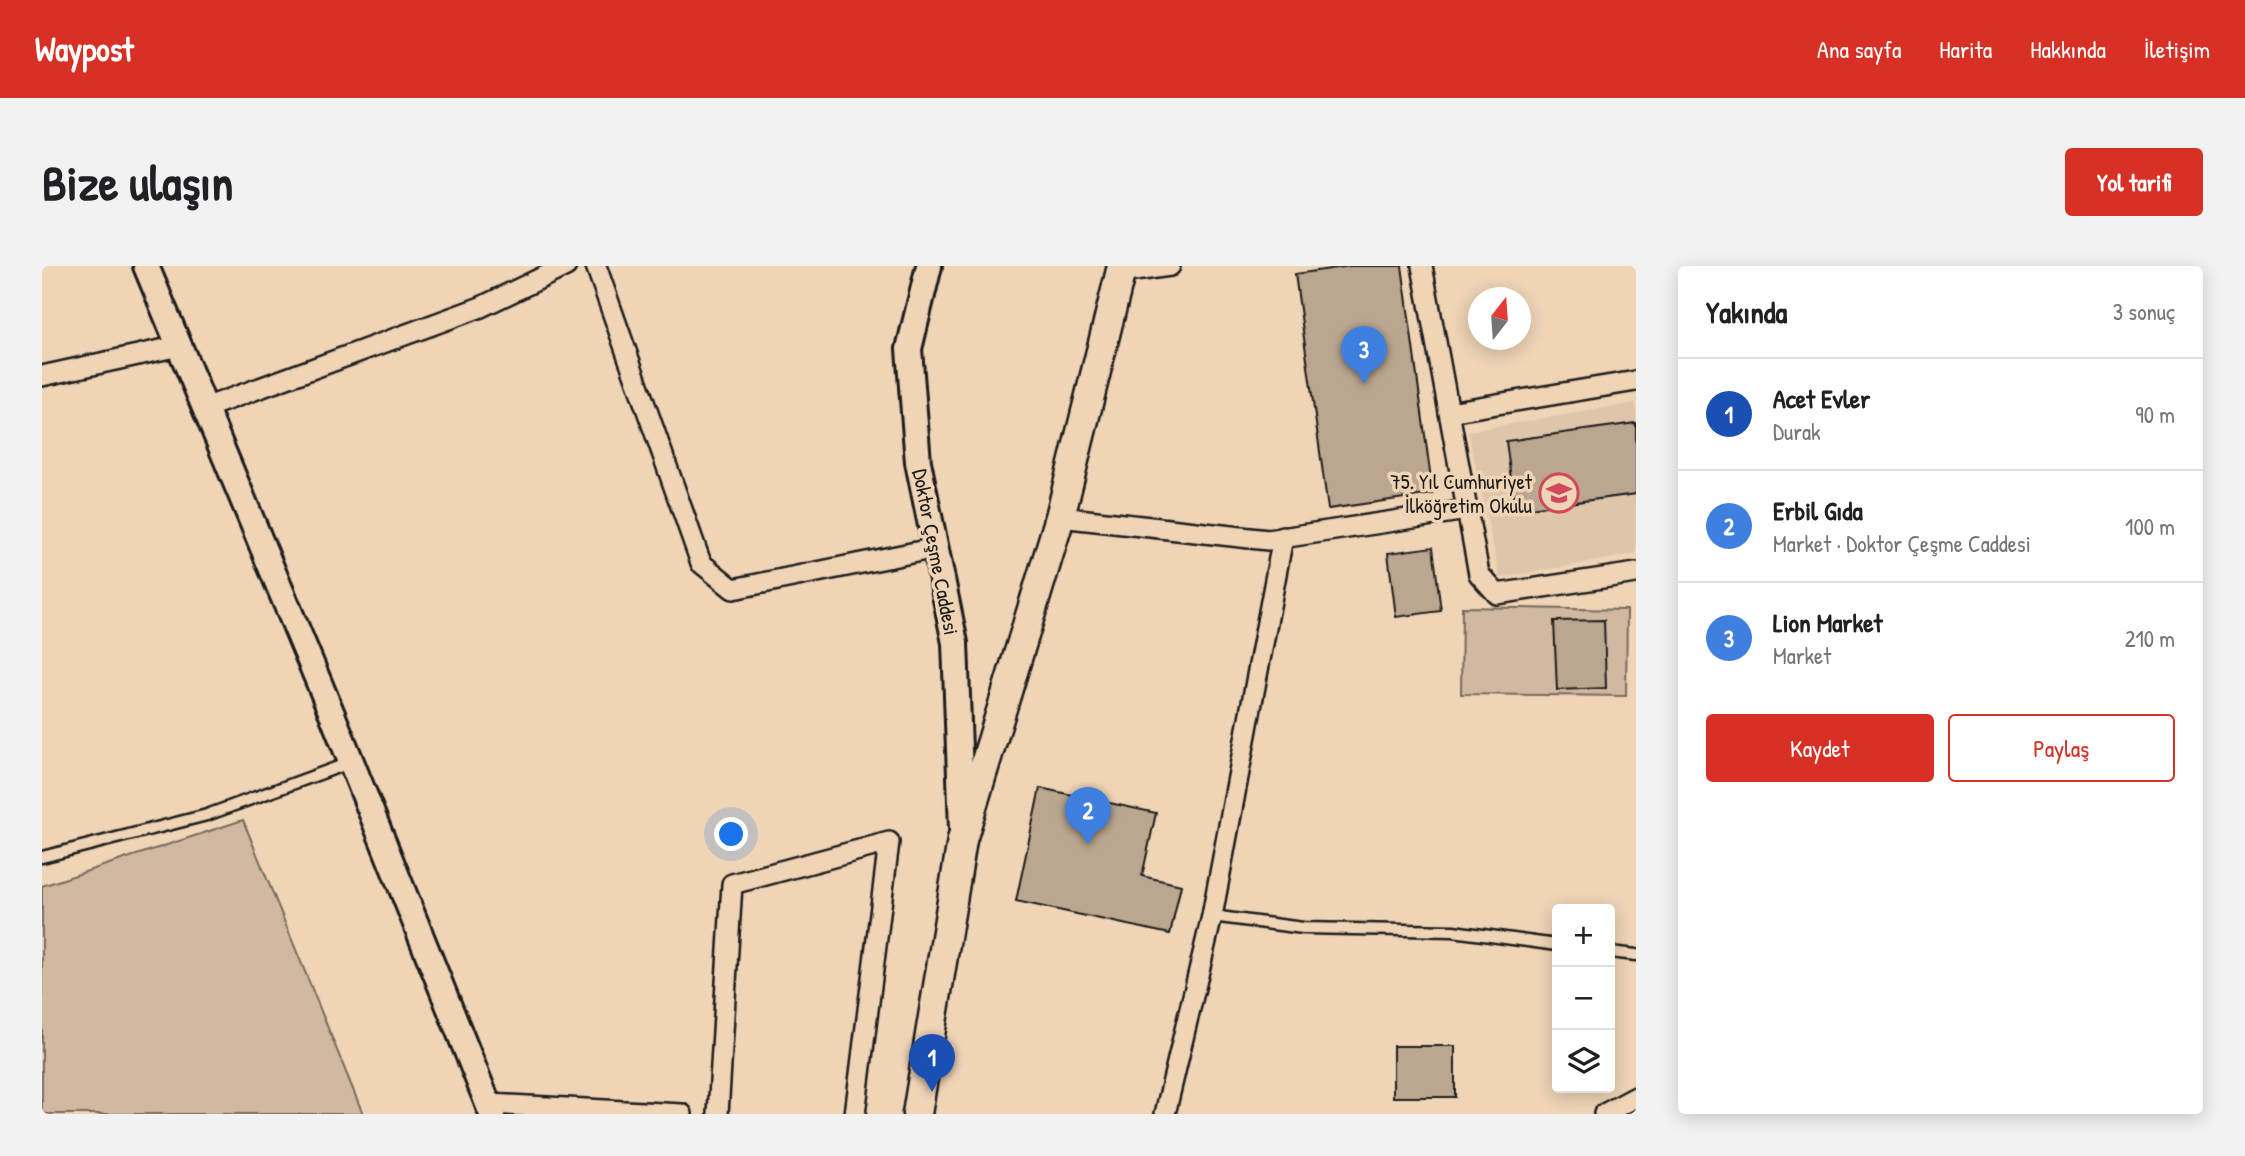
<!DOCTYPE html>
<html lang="tr">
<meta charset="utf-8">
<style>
:root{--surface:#fff;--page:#f2f2f2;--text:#202124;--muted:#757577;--line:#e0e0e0;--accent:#d93025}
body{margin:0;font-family:"Patrick Hand",sans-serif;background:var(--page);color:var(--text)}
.controls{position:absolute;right:21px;bottom:21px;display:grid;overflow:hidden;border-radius:7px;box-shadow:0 4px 18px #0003}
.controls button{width:63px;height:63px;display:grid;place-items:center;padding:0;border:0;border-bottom:2px solid var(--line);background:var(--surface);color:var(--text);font:35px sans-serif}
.compass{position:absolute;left:1426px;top:21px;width:63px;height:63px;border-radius:50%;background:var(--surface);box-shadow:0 4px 18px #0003;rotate:17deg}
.you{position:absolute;left:690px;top:569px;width:24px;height:24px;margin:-18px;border:5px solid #fff;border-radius:50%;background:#1a73e8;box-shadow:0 0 0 10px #1a73e833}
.badge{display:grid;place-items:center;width:46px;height:46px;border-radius:50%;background:var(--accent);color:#fff;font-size:23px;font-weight:700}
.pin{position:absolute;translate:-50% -58px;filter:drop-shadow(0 2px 4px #0008)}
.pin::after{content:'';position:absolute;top:37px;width:24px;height:21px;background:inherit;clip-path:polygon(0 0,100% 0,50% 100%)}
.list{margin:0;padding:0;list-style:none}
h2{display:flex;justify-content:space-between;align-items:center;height:91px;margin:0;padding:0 28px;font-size:30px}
h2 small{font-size:23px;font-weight:400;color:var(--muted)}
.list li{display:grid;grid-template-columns:46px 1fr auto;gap:21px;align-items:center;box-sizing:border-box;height:112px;padding:0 28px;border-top:2px solid var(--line)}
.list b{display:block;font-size:26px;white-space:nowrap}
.list p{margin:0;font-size:23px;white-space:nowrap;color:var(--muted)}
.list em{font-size:23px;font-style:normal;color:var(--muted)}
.actions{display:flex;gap:14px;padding:21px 28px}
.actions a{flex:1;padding:16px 0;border:2px solid var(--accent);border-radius:7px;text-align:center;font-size:24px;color:var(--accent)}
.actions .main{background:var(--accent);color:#fff}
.icon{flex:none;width:38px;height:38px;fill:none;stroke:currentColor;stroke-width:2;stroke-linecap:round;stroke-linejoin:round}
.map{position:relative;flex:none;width:1594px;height:848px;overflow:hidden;border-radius:7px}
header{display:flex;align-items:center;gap:42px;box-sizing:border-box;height:98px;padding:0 35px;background:var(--accent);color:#fff}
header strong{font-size:33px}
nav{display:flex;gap:38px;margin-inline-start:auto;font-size:24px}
.intro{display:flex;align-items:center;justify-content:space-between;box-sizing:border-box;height:168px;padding:0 42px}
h1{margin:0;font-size:49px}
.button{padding:18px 32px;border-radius:7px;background:var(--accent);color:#fff;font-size:24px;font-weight:700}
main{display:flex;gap:42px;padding:0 42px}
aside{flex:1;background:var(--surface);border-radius:7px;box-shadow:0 4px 18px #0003}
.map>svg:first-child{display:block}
</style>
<header>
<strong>Waypost</strong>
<nav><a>Ana sayfa</a><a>Harita</a><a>Hakkında</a><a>İletişim</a></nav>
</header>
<div class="intro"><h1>Bize ulaşın</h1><a class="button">Yol tarifi</a></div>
<main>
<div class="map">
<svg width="1594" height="848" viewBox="0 0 1594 848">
<rect width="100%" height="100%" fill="#efd4b6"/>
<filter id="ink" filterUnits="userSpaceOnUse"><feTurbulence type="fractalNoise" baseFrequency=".0143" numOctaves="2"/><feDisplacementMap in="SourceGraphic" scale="14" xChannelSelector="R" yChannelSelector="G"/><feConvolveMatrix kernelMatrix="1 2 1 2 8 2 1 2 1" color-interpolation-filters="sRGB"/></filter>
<g filter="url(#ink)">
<!-- built -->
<path fill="#dfc6ab" d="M1594 137V288L1458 312 1426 165Z"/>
<!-- green -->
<g fill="#d0b9a0" stroke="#766a5e" stroke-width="2">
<path d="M1420 341 1585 344 1584 430 1419 428Z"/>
<path d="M201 554 321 848H0V620Z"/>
</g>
<!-- building -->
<g fill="#bba690" stroke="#1c1c1c" stroke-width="2">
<path d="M1309 0H1360L1391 228 1286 243 1253 8Z"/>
<path d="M1594 157V228L1473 244 1464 175Z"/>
<path d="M1391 281 1399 345 1354 351 1346 287Z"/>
<path d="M1562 354 1564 422 1515 424 1512 355Z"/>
<path d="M998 522 1114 547 1100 610 1139 619 1128 668 974 635Z"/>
<rect x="1351" y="780" width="62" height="51"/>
</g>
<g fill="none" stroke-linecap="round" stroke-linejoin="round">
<!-- service casing -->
<g stroke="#1c1c1c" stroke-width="15">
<g id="service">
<path d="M0 591 165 549 310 496"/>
<path d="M1170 650 1261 662 1411 665 1515 679"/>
<path d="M1568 686 1594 689"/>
</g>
</g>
<!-- minor casing -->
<g stroke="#1c1c1c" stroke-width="24">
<g id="minor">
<path d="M554 0 659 297 691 323 894 282"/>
<path d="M1380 0 1437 308 1455 328 1594 307"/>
<path d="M1078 7 1128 0"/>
<path d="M0 110 137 80"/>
<path d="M163 142 439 41 524 0"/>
<path d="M1407 146 1594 115"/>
<path d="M1018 251 1226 274 1425 244"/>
<path d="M446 838 640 848"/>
<path d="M676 848 690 618 847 576 813 848"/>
<path d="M1123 848 1170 650 1241 271"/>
<path d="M1562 848 1594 831"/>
</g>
</g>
<!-- tertiary casing -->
<g stroke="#1c1c1c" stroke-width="30">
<g id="tertiary">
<path d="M104 0 290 448 450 848"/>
<path d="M887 0 867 83 876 196 913 377 920 563"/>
</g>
</g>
<!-- secondary casing -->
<g stroke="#1c1c1c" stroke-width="33">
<path id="secondary" d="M875 848 920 574 1018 251 1080 0"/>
</g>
<!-- service -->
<use href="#service" stroke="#efd4b6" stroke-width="10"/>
<!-- minor -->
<use href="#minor" stroke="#efd4b6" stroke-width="19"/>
<!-- tertiary -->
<use href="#tertiary" stroke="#efd4b6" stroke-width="24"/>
<!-- secondary -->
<use href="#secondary" stroke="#efd4b6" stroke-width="28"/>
</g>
</g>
<!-- icons -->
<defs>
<g id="school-ring" transform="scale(2.0125)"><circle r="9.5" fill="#efd4b6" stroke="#d1495b" stroke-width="1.5"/><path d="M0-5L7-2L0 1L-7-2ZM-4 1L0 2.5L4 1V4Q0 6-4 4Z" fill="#d1495b"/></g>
</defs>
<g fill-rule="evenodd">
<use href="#school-ring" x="1517" y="227"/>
</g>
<g text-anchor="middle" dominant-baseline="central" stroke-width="7" stroke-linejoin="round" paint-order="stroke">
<!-- poi labels -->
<g font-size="21" fill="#1c1c1c" stroke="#efd4b6" text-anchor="end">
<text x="1490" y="215">75. Yıl Cumhuriyet<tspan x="1490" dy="24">İlköğretim Okulu</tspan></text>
</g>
<!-- street labels -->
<g font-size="21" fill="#1c1c1c" stroke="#efd4b6">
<text transform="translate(894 286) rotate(79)">Doktor Çeşme Caddesi</text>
</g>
</g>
</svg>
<div class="controls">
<button>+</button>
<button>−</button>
<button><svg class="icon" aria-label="layers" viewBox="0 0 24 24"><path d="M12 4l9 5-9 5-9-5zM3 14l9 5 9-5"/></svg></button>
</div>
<svg class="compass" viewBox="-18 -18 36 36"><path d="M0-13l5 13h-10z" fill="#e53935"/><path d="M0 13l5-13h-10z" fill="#757577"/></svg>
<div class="you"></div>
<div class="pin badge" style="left:890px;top:826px;background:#1a4fb4">1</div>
<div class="pin badge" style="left:1046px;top:579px;background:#3f7fe0">2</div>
<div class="pin badge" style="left:1322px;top:118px;background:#3f7fe0">3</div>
</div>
<aside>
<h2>Yakında<small>3 sonuç</small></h2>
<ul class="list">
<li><span class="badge" style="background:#1a4fb4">1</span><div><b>Acet Evler</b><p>Durak</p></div><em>90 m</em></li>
<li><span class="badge" style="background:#3f7fe0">2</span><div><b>Erbil Gıda</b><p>Market · Doktor Çeşme Caddesi</p></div><em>100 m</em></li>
<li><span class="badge" style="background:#3f7fe0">3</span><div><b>Lion Market</b><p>Market</p></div><em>210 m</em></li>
</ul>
<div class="actions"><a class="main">Kaydet</a><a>Paylaş</a></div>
</aside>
</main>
